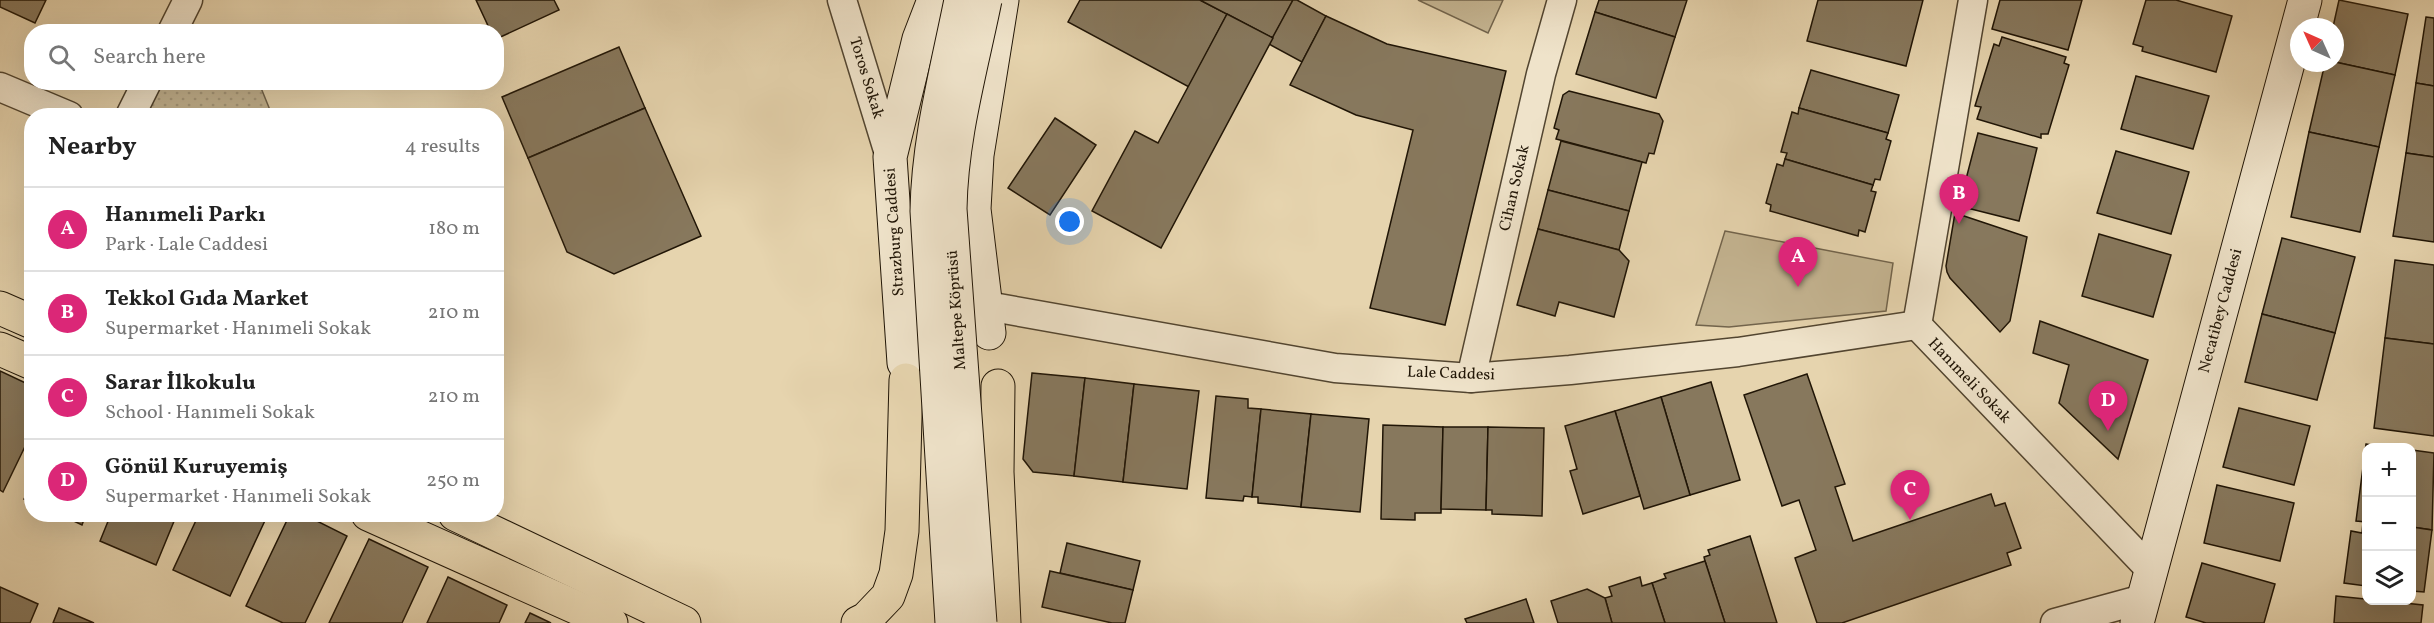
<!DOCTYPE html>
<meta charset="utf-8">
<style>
:root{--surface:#fff;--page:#f2f2f2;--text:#222;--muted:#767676;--line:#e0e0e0;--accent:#db2777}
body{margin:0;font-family:Vollkorn,serif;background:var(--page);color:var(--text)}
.controls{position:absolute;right:18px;bottom:18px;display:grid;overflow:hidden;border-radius:12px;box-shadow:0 6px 24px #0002}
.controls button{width:54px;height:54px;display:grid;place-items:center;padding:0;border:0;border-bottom:2px solid var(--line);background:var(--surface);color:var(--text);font:30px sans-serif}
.compass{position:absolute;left:2290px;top:18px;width:54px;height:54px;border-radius:50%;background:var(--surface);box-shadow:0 6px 24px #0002;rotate:315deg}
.you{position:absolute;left:1070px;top:222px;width:21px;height:21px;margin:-15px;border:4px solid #fff;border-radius:50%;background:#1a73e8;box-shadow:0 0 0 9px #1a73e833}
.badge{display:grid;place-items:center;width:39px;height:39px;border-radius:50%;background:var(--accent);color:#fff;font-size:20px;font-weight:700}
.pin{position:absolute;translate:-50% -50px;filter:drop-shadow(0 2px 3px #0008)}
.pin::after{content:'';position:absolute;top:32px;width:21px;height:18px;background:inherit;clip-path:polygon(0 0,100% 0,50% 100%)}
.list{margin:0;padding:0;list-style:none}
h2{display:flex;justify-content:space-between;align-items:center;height:78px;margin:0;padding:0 24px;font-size:26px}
h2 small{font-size:20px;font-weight:400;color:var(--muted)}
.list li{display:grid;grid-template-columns:39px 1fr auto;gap:18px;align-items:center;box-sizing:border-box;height:84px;padding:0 24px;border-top:2px solid var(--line)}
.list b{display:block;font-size:22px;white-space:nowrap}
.list p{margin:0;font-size:20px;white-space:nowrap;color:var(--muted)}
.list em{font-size:20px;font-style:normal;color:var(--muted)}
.icon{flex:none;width:33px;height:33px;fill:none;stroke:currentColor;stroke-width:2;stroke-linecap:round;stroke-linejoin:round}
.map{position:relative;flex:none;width:2434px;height:623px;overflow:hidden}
.search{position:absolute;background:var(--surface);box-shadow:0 6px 24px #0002;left:24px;top:24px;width:480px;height:66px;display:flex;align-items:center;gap:15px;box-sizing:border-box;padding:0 21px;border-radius:24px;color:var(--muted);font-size:22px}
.panel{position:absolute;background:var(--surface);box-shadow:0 6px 24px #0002;left:24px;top:108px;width:480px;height:414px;border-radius:24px}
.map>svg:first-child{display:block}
</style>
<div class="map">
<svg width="2434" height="623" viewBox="0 0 2434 623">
<defs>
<pattern id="garden-dots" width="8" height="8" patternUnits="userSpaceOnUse" patternTransform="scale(1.5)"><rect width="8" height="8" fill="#c4b491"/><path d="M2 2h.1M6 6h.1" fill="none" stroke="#a89a7c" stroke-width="1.8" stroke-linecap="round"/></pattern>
</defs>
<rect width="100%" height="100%" fill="#e6d4ae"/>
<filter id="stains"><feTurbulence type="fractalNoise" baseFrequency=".00333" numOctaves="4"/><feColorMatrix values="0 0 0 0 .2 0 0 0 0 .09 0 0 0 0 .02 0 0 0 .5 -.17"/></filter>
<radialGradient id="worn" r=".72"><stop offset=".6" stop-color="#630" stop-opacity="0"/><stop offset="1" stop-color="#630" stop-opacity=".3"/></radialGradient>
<!-- green -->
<g fill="#c4b491" stroke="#72644c" stroke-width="1.5">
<path d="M1418 0H1503L1488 33Z"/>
<path d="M1725 231 1893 263 1886 311 1729 327 1696 325Z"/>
</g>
<!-- garden -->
<path fill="url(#garden-dots)" stroke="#72644c" stroke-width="1.5" d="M161 82 259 83 272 115 145 116Z"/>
<!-- building -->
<g fill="#87785d" stroke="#201506" stroke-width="1.5">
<path d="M0 0H46L35 23 0 7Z"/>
<path d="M476 0H554L559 10 496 39V32H491Z"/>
<path d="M1080 0H1200L1227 14 1189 87 1068 22Z"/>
<path d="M1200 0H1293L1273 38Z"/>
<path d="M1293 0H1297L1326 16 1302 62 1269 44Z"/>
<path d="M1599 0H1687L1675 37 1595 12Z"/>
<path d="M1818 0H1923L1906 66 1807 41Z"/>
<path d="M2000 0H2082L2068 50 1992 29Z"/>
<path d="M2146 0H2176L2232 16 2216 72 2142 51 2143 47 2133 44Z"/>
<path d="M2339 0 2408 14 2395 75 2335 62V27H2333Z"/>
<path d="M1595 12 1675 37 1656 98 1576 74Z"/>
<path d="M1227 14 1273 38 1161 248 1092 211 1135 131 1158 143Z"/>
<path d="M1326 16 1387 44 1506 71 1445 325 1370 308 1413 130 1356 115 1290 85Z"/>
<path d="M2426 17 2434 18V86L2416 83Z"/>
<path d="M2002 37 2066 57 2064 63 2069 65 2048 134H2041V138L1977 119 1981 107 1975 106 1994 44 1999 46Z"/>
<path d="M619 47 645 108 528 158 502 97Z"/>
<path d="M2335 62 2395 75 2379 147 2309 132 2325 63Z"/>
<path d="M1811 70 1899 95 1888 133 1799 108Z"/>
<path d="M2136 76 2209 96 2193 149 2121 129Z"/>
<path d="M2416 83 2434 86V157L2406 153Z"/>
<path d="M1569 91 1659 114 1663 121 1654 154 1649 153 1646 163 1556 139 1559 130 1554 128 1563 95Z"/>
<path d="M645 108 701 236 614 274 567 252 528 158Z"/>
<path d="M1799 108 1888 133 1886 139 1891 141 1880 180 1875 179 1873 185 1785 159 1787 153 1781 152 1792 112 1798 114Z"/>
<path d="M1055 118 1096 145 1050 215 1008 188Z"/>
<path d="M2309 132 2379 147 2360 232 2291 217Z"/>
<path d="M1978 133 2037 148 2019 221 1959 206Z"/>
<path d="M1561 141 1642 162 1629 211 1548 190Z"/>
<path d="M2116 151 2189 172 2171 234 2097 213Z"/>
<path d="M2406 153 2434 157V242L2393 236Z"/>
<path d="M1785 159 1873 185 1871 191 1876 192 1865 232 1859 230 1858 236 1770 211 1771 205 1766 203 1777 164 1783 166Z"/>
<path d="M1548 190 1629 211 1619 250 1538 229Z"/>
<path d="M1955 213 2027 237 2010 321 2000 332 1950 278 1947 272 1946 266Z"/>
<path d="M1538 229 1619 250 1629 261 1614 317 1559 302 1555 316 1517 305Z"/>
<path d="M2099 234 2171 255 2153 317 2082 296Z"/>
<path d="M2282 238 2355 257 2335 333 2262 314Z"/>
<path d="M2395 260 2434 265V344L2385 338Z"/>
<path d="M2262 314 2335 333 2317 400 2245 382Z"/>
<path d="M2040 321 2148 360 2118 459 2059 403 2069 365 2033 353Z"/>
<path d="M2385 338 2434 344V436L2374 428Z"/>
<path d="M0 371 32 386V432L3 492 0 490Z"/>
<path d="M1032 373 1085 378 1074 476 1033 472 1023 459Z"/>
<path d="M1807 374 1845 484 1835 487 1853 541 1991 494 1995 506 2005 503 2021 548 2007 553 2011 565 1842 623H1817L1795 558 1816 550 1799 500 1782 506 1744 395Z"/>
<path d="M1085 378 1134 384 1123 482 1074 476Z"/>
<path d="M1711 382 1740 480 1690 495 1661 397Z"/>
<path d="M1134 384 1199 391 1187 489 1123 482Z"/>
<path d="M1216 396 1248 399V408L1261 409 1252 497 1244 496 1243 501 1206 498Z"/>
<path d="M1661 397 1690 495 1644 509 1615 411Z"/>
<path d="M2239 408 2310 426 2294 485 2223 467Z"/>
<path d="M1261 409 1311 414 1301 507 1258 503V497H1252Z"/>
<path d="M1615 411 1640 496 1583 514 1570 471 1577 469 1565 426Z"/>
<path d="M1311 414 1369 419 1360 512 1301 507Z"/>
<path d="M1383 425 1443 427 1441 513H1415V520L1381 519Z"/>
<path d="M1443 427H1488L1486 510 1441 509Z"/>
<path d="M1488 427 1544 428 1542 516 1492 514V510H1486Z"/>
<path d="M2366 444 2390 448H2366V522L2356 521Z"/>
<path d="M2412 450 2434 453 2432 530 2412 527Z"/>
<path d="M32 483V502L24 499Z"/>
<path d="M2217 485 2294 503 2280 561 2204 543Z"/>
<path d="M59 514H86L82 525Z"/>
<path d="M111 514H177L156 565 100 541Z"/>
<path d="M199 514H268L230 596 173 570Z"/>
<path d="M290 514H303L347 536 305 623H283L246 606Z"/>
<path d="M2363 522H2366V586L2344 583 2351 531 2362 533Z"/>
<path d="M2412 527 2432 530 2424 592 2412 591Z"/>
<path d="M1750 536 1777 623H1725L1705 561 1704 557 1710 555 1708 550Z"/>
<path d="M369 539 428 567 402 623H329Z"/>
<path d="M1067 543 1140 561 1133 590 1060 573Z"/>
<path d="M1705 561 1725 623H1665L1652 583 1666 578 1664 574Z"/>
<path d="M2202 563 2275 584 2264 623H2206L2186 617Z"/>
<path d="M1050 571 1133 590 1125 623H1112L1042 607Z"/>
<path d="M448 577 507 605 499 623H427Z"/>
<path d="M1640 577 1642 586 1652 583 1665 623H1612L1605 598 1612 596 1609 587Z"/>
<path d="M0 587 38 604 30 623H0Z"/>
<path d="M1587 589 1605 598 1612 623H1558L1551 601Z"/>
<path d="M2336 596 2423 605 2421 623H2334Z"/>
<path d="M1526 599 1534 623H1467L1465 619Z"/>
<path d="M59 608 94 623H53Z"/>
<path d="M530 613 551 623H525Z"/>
</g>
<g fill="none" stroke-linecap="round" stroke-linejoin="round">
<!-- street casing -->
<g stroke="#524530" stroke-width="31">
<g id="street">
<path d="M842 0 890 157"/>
<path d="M172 32 188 0"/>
<path d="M0 87 69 116"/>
<path d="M130 116 147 82"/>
<path d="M987 306 1335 368 1471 378 1570 370 1738 352 1917 325"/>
<path d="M1917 325 2151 570"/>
<path d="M1917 325 1973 0"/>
<path d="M1471 378 1541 74 1562 0"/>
<path d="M2055 623 2143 599"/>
</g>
</g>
<!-- secondary casing -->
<g stroke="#201506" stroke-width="35">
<g id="secondary">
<path d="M989 333 974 209 977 155 1002 0"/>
<path d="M904 363 890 157 919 39 934 0"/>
<path d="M2137 623 2305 0"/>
</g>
</g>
<!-- primary casing -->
<g stroke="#201506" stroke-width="35">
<g id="primary">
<path d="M0 308 32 322"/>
<path d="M0 349 32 363"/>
<path d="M998 386 997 472 1004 623"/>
<path d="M368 514 611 623"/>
<path d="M455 514 684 623"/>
<path d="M858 623 866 619 888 596 896 574 902 531 906 380"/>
</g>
</g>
<!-- street -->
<use href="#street" stroke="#efe3ca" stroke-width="28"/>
<!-- secondary -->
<use href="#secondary" stroke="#efe3ca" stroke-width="33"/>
<!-- primary -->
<use href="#primary" stroke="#e6d4ae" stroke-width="33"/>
<!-- secondary-bridge casing -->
<g stroke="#201506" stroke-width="35" stroke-linecap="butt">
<g id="secondary-bridge">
<path d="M952 623 927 211C928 140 947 70 961 0"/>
<path d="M980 623 950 209C951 138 971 69 985 0"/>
</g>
</g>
<!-- secondary-bridge -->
<use href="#secondary-bridge" stroke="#efe3ca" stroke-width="33"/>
</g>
<g text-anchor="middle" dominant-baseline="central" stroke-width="5" stroke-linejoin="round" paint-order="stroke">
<!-- street labels -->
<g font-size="16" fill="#201506" stroke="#efe3ca">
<text transform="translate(866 78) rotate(73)">Toros Sokak</text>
<text transform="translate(1515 188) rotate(-77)">Cihan Sokak</text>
<text transform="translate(895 232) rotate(-94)">Strazburg Caddesi</text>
<text transform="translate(957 310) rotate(-94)">Maltepe Köprüsü</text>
<text transform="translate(2221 311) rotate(-75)">Necatibey Caddesi</text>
<text transform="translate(1451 374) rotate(2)">Lale Caddesi</text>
<text transform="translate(1969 381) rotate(46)">Hanımeli Sokak</text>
</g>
</g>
<rect width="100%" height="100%" filter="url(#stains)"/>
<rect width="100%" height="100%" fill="url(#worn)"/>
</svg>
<div class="controls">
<button>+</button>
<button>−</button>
<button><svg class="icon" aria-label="layers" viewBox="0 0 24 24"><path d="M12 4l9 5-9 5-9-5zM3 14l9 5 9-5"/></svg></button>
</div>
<svg class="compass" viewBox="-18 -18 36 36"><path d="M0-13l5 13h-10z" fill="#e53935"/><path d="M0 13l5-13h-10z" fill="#767676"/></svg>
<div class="you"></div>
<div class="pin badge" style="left:1798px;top:287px">A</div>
<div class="pin badge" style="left:1959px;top:224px">B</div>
<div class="pin badge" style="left:1910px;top:520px">C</div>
<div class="pin badge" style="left:2108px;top:431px">D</div>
<div class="search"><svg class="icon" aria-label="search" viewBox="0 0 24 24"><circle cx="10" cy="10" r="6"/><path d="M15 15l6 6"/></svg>Search here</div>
<section class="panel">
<h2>Nearby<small>4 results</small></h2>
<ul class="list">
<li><span class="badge">A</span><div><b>Hanımeli Parkı</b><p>Park · Lale Caddesi</p></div><em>180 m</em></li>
<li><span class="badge">B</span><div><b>Tekkol Gıda Market</b><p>Supermarket · Hanımeli Sokak</p></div><em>210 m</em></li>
<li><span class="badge">C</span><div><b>Sarar İlkokulu</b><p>School · Hanımeli Sokak</p></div><em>210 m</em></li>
<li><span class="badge">D</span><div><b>Gönül Kuruyemiş</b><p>Supermarket · Hanımeli Sokak</p></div><em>250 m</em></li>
</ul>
</section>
</div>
